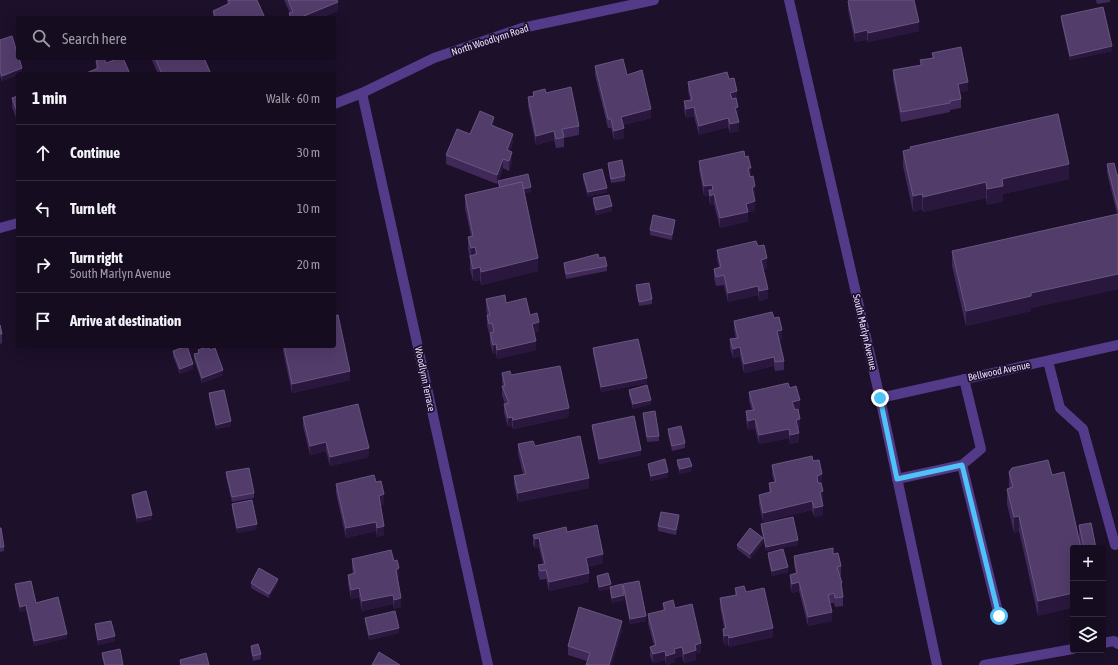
<!DOCTYPE html>
<meta charset="utf-8">
<style>
:root{--surface:#150c20;--page:#1e1529;--text:#f1f3f6;--muted:#9d9ba5;--line:#342c3e}
body{margin:0;font-family:"Asap Condensed",sans-serif;background:var(--page);color:var(--text)}
.controls{position:absolute;right:12px;bottom:12px;display:grid;overflow:hidden;border-radius:4px;box-shadow:0 4px 16px #0002}
.controls button{width:36px;height:36px;display:grid;place-items:center;padding:0;border:0;border-bottom:1px solid var(--line);background:var(--surface);color:var(--text);font:20px sans-serif}
.stop{position:absolute;width:12px;height:12px;margin:-9px;border:3px solid #4fc3f7;border-radius:50%;background:#fff}
.stop.end{background:#4fc3f7;border-color:#fff;box-shadow:0 1px 4px #0008}
.list{margin:0;padding:0;list-style:none}
h2{display:flex;justify-content:space-between;align-items:center;height:52px;margin:0;padding:0 16px;font-size:17px}
h2 small{font-size:13px;font-weight:400;color:var(--muted)}
.list li{display:grid;grid-template-columns:26px 1fr auto;gap:12px;align-items:center;box-sizing:border-box;height:56px;padding:0 16px;border-top:1px solid var(--line)}
.list b{display:block;font-size:15px;white-space:nowrap}
.list p{margin:0;font-size:13px;white-space:nowrap;color:var(--muted)}
.list em{font-size:13px;font-style:normal;color:var(--muted)}
.icon{flex:none;width:22px;height:22px;fill:none;stroke:currentColor;stroke-width:2;stroke-linecap:round;stroke-linejoin:round}
.map{position:relative;flex:none;width:1118px;height:665px;overflow:hidden}
.search{position:absolute;background:var(--surface);box-shadow:0 4px 16px #0002;left:16px;top:16px;width:320px;height:44px;display:flex;align-items:center;gap:10px;box-sizing:border-box;padding:0 14px;border-radius:4px;color:var(--muted);font-size:15px}
.panel{position:absolute;background:var(--surface);box-shadow:0 4px 16px #0002;left:16px;top:72px;width:320px;height:276px;border-radius:4px}
.map>svg:first-child{display:block}
</style>
<div class="map">
<svg width="1118" height="665" viewBox="0 0 1118 665">
<rect width="100%" height="100%" fill="#1c102a"/>
<g fill="none" stroke-linecap="round" stroke-linejoin="round">
<!-- service -->
<g stroke="#543b8a" stroke-width="10">
<path d="M1048 361 1060 408 1083 429 1115 545"/>
<path d="M962 465 999 616"/>
<path d="M897 479 962 465 981 449 964 379"/>
<path d="M1103 643 1114 641 1118 644"/>
<path d="M984 665 1073 649"/>
</g>
<!-- minor -->
<g stroke="#543b8a" stroke-width="10">
<path d="M362 93 488 665"/>
<path d="M334 104 362 93 434 58 522 28 654 0"/>
<path d="M0 228 18 223"/>
<path d="M880 398 1118 345"/>
</g>
<!-- tertiary -->
<path stroke="#543b8a" stroke-width="10" d="M789 0 880 398 937 665"/>
</g>
<!-- wall -->
<g fill="#402959">
<path d="M227 0H257L227 5Z"/>
<path d="M284 0H337L338 11 320 18H289V13H290Z"/>
<path d="M1096 0H1110V2L1097 4Z"/>
<path d="M848 1 919 31 868 42 867 40 855 42 848 10Z"/>
<path d="M213 11 216 18H213Z"/>
<path d="M1061 16 1112 51 1070 60 1061 21Z"/>
<path d="M0 40 22 73 2 81 0 76Z"/>
<path d="M932 53 968 91 960 92 961 99V108L950 110V112L901 122 893 79V70L920 65V60L932 58Z"/>
<path d="M151 58H204L211 74H158Z"/>
<path d="M96 61 106 63 130 74 96 69Z"/>
<path d="M595 66 627 75 651 118 623 125 624 138 614 140 611 128H608L595 75Z"/>
<path d="M729 79 737 100 739 131 730 133 728 127 699 135 694 116 686 118 684 110V101L690 100 688 91V82Z"/>
<path d="M533 92 546 93 579 126V135L564 138V147L556 148 554 140 536 145 528 106V97L533 96Z"/>
<path d="M18 96V123L12 107V98Z"/>
<path d="M494 126 513 143 510 151 512 162 509 171 503 168 497 184 446 164V155L470 134Z"/>
<path d="M910 147 1069 179 1003 194V201L987 205 986 198 923 212 922 209 913 212 903 166V151L910 149Z"/>
<path d="M699 161 751 177 755 196H754L755 211 748 212V221L720 228 714 204 710 205 709 199V195L704 196 699 170Z"/>
<path d="M608 163 625 176V181L611 183 608 167Z"/>
<path d="M1107 164 1117 175H1118V289L1031 308V311L966 326 952 266V251L1117 214 1107 173Z"/>
<path d="M583 174 607 192 588 197 583 179Z"/>
<path d="M498 181 531 192 524 193 538 271 481 285 480 280 473 281 470 269V259L468 249V237L471 236 465 208V195L499 188Z"/>
<path d="M593 198 612 211 596 215 593 203Z"/>
<path d="M675 224 672 240 650 235V230Z"/>
<path d="M758 246 767 268 763 269 768 298 759 301 758 295 728 302 724 285 716 286 714 278V269L719 267 717 259V250Z"/>
<path d="M599 258 607 266V271L566 279 564 268V263Z"/>
<path d="M636 285 652 299V304L639 306 636 290Z"/>
<path d="M486 299 506 303 530 315 539 331 534 333 536 350 497 359 496 353 493 354 490 342V333H492H489L487 325V315L486 309Z"/>
<path d="M774 318 782 339 779 340 784 361V370L775 371 774 366 744 373 740 356 733 358 730 348V339L736 338 734 330V321Z"/>
<path d="M0 325 2 334V343L0 344Z"/>
<path d="M283 346H334L350 380 292 393 283 351Z"/>
<path d="M593 348 647 383 601 392 593 353Z"/>
<path d="M198 350H210L223 375 202 383 194 359V354L198 353Z"/>
<path d="M173 351 193 369 180 374 173 356Z"/>
<path d="M502 373 511 375 569 417 513 429 512 426 508 427 504 413V404H505L502 395V386H503L502 382Z"/>
<path d="M790 388 800 409H798L800 428H798L799 442 790 444 789 438 759 444 755 428 748 430 746 420V411L752 410 749 401V392Z"/>
<path d="M629 390 651 404 633 409 629 395Z"/>
<path d="M209 393 231 426 216 429 209 398Z"/>
<path d="M643 413 659 436V441L647 442 643 418Z"/>
<path d="M303 417 369 457 330 466 326 451 310 455 303 426Z"/>
<path d="M592 425 641 455 599 464 592 429Z"/>
<path d="M668 429 685 443V448L672 451 668 434Z"/>
<path d="M518 444 535 446 589 488 518 502 514 485V476L523 474 518 453Z"/>
<path d="M677 460 692 471 680 474 677 465Z"/>
<path d="M813 461 822 483 821 484 823 500 822 501 823 515 814 517 812 510 763 522 759 504V495L769 492V483L774 482 772 474V465Z"/>
<path d="M648 464 668 477 651 481 648 468Z"/>
<path d="M226 472 254 493V498L232 502 226 477Z"/>
<path d="M1009 472 1052 475 1079 540V525L1096 548H1073L1038 616 1019 531 1014 533 1007 504V489L1009 488Z"/>
<path d="M376 482 384 504 380 505 384 535 377 537 376 531 346 538 336 493V484Z"/>
<path d="M132 495 152 519 137 523 132 500Z"/>
<path d="M232 504 257 529 237 533 232 509Z"/>
<path d="M679 520 676 535 658 531V526Z"/>
<path d="M761 524 798 545 766 551 761 529Z"/>
<path d="M0 528 4 547V551L0 552Z"/>
<path d="M567 532 603 563 588 567 589 582 549 591 546 579 540 580 538 574V565L543 564 539 547 535 548 533 544V535Z"/>
<path d="M763 543 750 559 737 549V545Z"/>
<path d="M768 553 788 572 772 576 768 558Z"/>
<path d="M833 554 841 566V575L840 576 843 597V606L835 607 834 603H830L832 621 808 626 799 591 792 593 790 584V575L796 574 794 565V556Z"/>
<path d="M352 559 394 561 399 578H397L401 607 394 609 393 604 362 611 359 597 351 599 348 584V575L353 574 352 568Z"/>
<path d="M597 576 611 587 624 600 612 603 610 592V589L599 591 597 581Z"/>
<path d="M251 583H278L269 598 251 588Z"/>
<path d="M15 584 36 603 67 638 34 646 26 610 20 612 15 589Z"/>
<path d="M623 584 646 621 630 624 623 589Z"/>
<path d="M735 588 746 592 773 637 729 647 728 644 724 645 723 638V629L724 628 720 607V598L735 595Z"/>
<path d="M663 603 675 608 701 652 696 653V660L684 663 682 656 675 658V662L666 665 665 660 653 663 650 656V647L654 646 648 623V614L663 610Z"/>
<path d="M365 618 399 633 369 640 365 622Z"/>
<path d="M95 624 115 641 98 645 95 629Z"/>
<path d="M622 630 587 661 568 655V646Z"/>
<path d="M251 646 261 654V659L253 661 251 651Z"/>
<path d="M102 653 123 665H104L102 658Z"/>
</g>
<!-- shaded-wall -->
<g fill="#2a173e">
<path d="M338 2V11L320 18H299Z"/>
<path d="M919 22V31L868 42V33Z"/>
<path d="M867 30V40L855 42V33Z"/>
<path d="M1112 46V51L1070 60V56Z"/>
<path d="M22 68V73L2 81V76Z"/>
<path d="M968 82V91L958 93V84Z"/>
<path d="M737 91V100L730 102V93Z"/>
<path d="M694 107V116L686 118V109Z"/>
<path d="M738 107V116L735 117V108Z"/>
<path d="M651 109V118L621 126V117Z"/>
<path d="M494 117V126L491 125Z"/>
<path d="M728 118V127L699 135V126Z"/>
<path d="M739 122V131L730 133V124Z"/>
<path d="M624 128V138L614 140V131Z"/>
<path d="M554 131V140L536 145V136Z"/>
<path d="M513 134V143L507 159V150Z"/>
<path d="M512 152V162L509 171V161Z"/>
<path d="M503 159V168L497 184V175Z"/>
<path d="M1069 164V179L1003 194V201L987 205V189L1002 179Z"/>
<path d="M748 168H751V177L748 178Z"/>
<path d="M986 182V198L923 212V197Z"/>
<path d="M712 185V194L709 190V195L704 196V186Z"/>
<path d="M755 186V196L752 197V188Z"/>
<path d="M531 187V192L501 198V193Z"/>
<path d="M607 188V192L588 197V192Z"/>
<path d="M714 194V204L710 205V196Z"/>
<path d="M922 194V209L913 212V196Z"/>
<path d="M755 201V211L748 212V221L720 228V218L746 204Z"/>
<path d="M612 206V211L596 215V210Z"/>
<path d="M675 220V224L672 240V235Z"/>
<path d="M475 247V260L471 258V248Z"/>
<path d="M538 258V271L481 285V272Z"/>
<path d="M767 258V268L761 269V260Z"/>
<path d="M480 267V280L473 281V269Z"/>
<path d="M1118 274V289L1031 308V311L966 326V311L1031 293Z"/>
<path d="M758 286V295L728 302V293Z"/>
<path d="M768 289V298L759 301V291Z"/>
<path d="M539 322V331L532 333V324Z"/>
<path d="M782 330V339L777 340V331Z"/>
<path d="M536 341V350L497 359V350Z"/>
<path d="M496 344V353L493 354V345Z"/>
<path d="M740 347V356L733 358V349Z"/>
<path d="M774 357V366L744 373V364Z"/>
<path d="M193 364V369L180 374V369Z"/>
<path d="M223 370V375L202 383V378Z"/>
<path d="M350 371V380L292 393V384Z"/>
<path d="M647 378V383L601 392V387Z"/>
<path d="M651 400V404L633 409V404Z"/>
<path d="M800 400V409L792 411V402Z"/>
<path d="M569 408V417L513 429V420Z"/>
<path d="M512 417V426L508 427V418Z"/>
<path d="M755 419V428L748 430V421Z"/>
<path d="M800 419V428L796 429V420Z"/>
<path d="M231 421V426L216 429V425Z"/>
<path d="M789 429V438L759 444V435Z"/>
<path d="M799 433V442L790 444V435Z"/>
<path d="M326 442V451L310 455V446Z"/>
<path d="M369 448V457L330 466V457Z"/>
<path d="M641 450V455L599 464V459Z"/>
<path d="M692 466V471L680 474V469Z"/>
<path d="M668 472V477L651 481V476Z"/>
<path d="M822 474V483L817 485V476Z"/>
<path d="M589 478V488L518 502V493Z"/>
<path d="M823 491V500L820 501V492Z"/>
<path d="M384 494V504L379 505V496Z"/>
<path d="M812 501V510L763 522V513Z"/>
<path d="M823 506V515L814 517V508Z"/>
<path d="M152 515V519L137 523V518Z"/>
<path d="M679 515V520L676 535V530Z"/>
<path d="M1019 516V531L1014 533V517Z"/>
<path d="M376 522V531L346 538V528Z"/>
<path d="M257 524V529L237 533V528Z"/>
<path d="M384 526V535L377 537V528Z"/>
<path d="M539 538V547L535 548V539Z"/>
<path d="M763 538V543L750 559V554Z"/>
<path d="M798 540V545L766 551V547Z"/>
<path d="M603 554V563L586 567V558Z"/>
<path d="M788 567V572L772 576V571Z"/>
<path d="M399 568V578L396 579V570Z"/>
<path d="M589 573V582L549 591V582Z"/>
<path d="M278 579V583L269 598V594Z"/>
<path d="M799 582V591L792 593V584Z"/>
<path d="M611 584V589L610 587V589L599 591V587Z"/>
<path d="M359 588V597L351 599V590Z"/>
<path d="M1073 593V608L1038 616V601Z"/>
<path d="M393 595V604L362 611V601Z"/>
<path d="M624 595V600L612 603V598Z"/>
<path d="M401 598V607L394 609V600Z"/>
<path d="M26 605V610L20 612V607Z"/>
<path d="M832 612V621L808 626V617Z"/>
<path d="M646 616V621L630 624V619Z"/>
<path d="M622 621V630L612 665H609Z"/>
<path d="M399 628V633L369 640V635Z"/>
<path d="M773 628V637L729 647V638Z"/>
<path d="M67 634V638L34 646V641Z"/>
<path d="M728 635V644L724 645V636Z"/>
<path d="M115 636V641L98 645V640Z"/>
<path d="M701 643V652L696 653V660L684 663V654L695 645Z"/>
<path d="M682 647V656L675 658V662L666 665V656L674 649Z"/>
<path d="M665 651V660L653 663V654Z"/>
</g>
<!-- building -->
<g fill="#523c6a" stroke="#6a5582">
<path d="M228 0H257L265 18H216L213 11 230 3Z"/>
<path d="M288 0H337L338 2 299 18H291L289 13 293 12Z"/>
<path d="M850 0H914L919 22 868 33 867 30 855 33 848 1Z"/>
<path d="M1103 7 1112 46 1070 56 1061 16Z"/>
<path d="M12 36 18 56V58H19L22 68 2 76 0 71V40Z"/>
<path d="M961 47 968 82 958 84 961 99 950 101V103L901 112 893 70 922 65 920 60 934 58 932 53Z"/>
<path d="M103 58H104L106 63 120 58H123L130 74H84L98 68 96 61Z"/>
<path d="M155 58H204L211 74H162Z"/>
<path d="M623 59 627 75 642 70 651 109 621 117 624 128 614 131 611 119H608L595 66Z"/>
<path d="M727 72 729 79 734 78 737 91 730 93 732 99 736 98 738 107 735 108 739 122 730 124 728 118 699 126 694 107 686 109 684 101 692 100 688 82Z"/>
<path d="M571 87 579 126 562 129 564 137 556 139 554 131 536 136 528 97 534 96 533 92 545 89 546 93Z"/>
<path d="M18 96V114L12 98Z"/>
<path d="M480 111 494 117 491 125 513 134 507 150 512 152 509 161 503 159 497 175 446 155 457 129 470 134Z"/>
<path d="M1058 114 1069 164 1002 179 1003 186 987 189 986 182 923 197 922 194 913 196 903 151 911 149 910 147Z"/>
<path d="M744 151 745 157 748 156 751 168H748L750 177 753 176 755 186 752 188 755 201 746 204 748 212 720 218 714 194 710 196 709 190H713L712 185 704 186 699 161Z"/>
<path d="M622 160 625 176 611 179 608 163Z"/>
<path d="M1114 163 1117 175H1118V209L1107 164Z"/>
<path d="M602 169 607 188 588 192 583 174Z"/>
<path d="M528 174 531 187 523 189 522 182 500 187 498 181Z"/>
<path d="M522 182 538 258 481 272 480 267 473 269 470 256 477 254 475 247 471 248 468 237 473 236 465 195Z"/>
<path d="M609 195 612 206 596 210 593 198Z"/>
<path d="M1118 214V274L1031 293V296L966 311 952 251Z"/>
<path d="M653 215 675 220 672 235 650 230Z"/>
<path d="M756 241 758 246 764 245 767 258 761 260 768 289 759 291 758 286 728 293 724 275 716 277 714 269 721 267 717 250Z"/>
<path d="M598 254 599 258 605 257 607 266 566 274 564 263Z"/>
<path d="M649 283 652 299 639 302 636 285Z"/>
<path d="M505 295 506 303 526 298 530 315 537 313 539 322 532 324 536 341 497 350 496 344 493 345 490 333 494 332 492 323 489 324 487 315H490L486 299Z"/>
<path d="M772 312 774 318 779 317 782 330 777 331 784 361 775 362 774 357 744 364 740 347 733 349 730 339 738 338 734 321Z"/>
<path d="M338 315 350 371 292 384 284 346H334V316Z"/>
<path d="M0 325 2 334H0Z"/>
<path d="M638 339 647 378 601 387 593 348Z"/>
<path d="M187 346 193 364 180 369 173 351Z"/>
<path d="M209 346 210 350 215 348 223 370 202 378 194 354 199 353 198 350Z"/>
<path d="M560 366 569 408 513 420 512 417 508 418 504 404 509 403 502 386H505L502 373 510 371 511 375Z"/>
<path d="M788 383 790 388 796 386 800 400 792 402 795 410 798 409 800 419 796 420 799 433 790 435 789 429 759 435 755 419 748 421 746 411 754 410 749 392Z"/>
<path d="M647 385 651 400 633 404 629 390Z"/>
<path d="M224 390 231 421 216 425 209 393Z"/>
<path d="M358 404 369 448 330 457 326 442 310 446 303 417Z"/>
<path d="M655 411 659 436 647 437 643 413Z"/>
<path d="M634 416 641 450 599 459 592 425Z"/>
<path d="M681 426 685 443 672 446 668 429Z"/>
<path d="M580 436 589 478 518 493 514 476 526 474 518 444 533 441 535 446Z"/>
<path d="M812 456 813 461 819 460 822 474 817 476 818 483H821L823 491 820 492 823 506 814 508 812 501 763 513 759 495 771 492 769 483 776 482 772 465Z"/>
<path d="M689 458 692 466 680 469 677 460Z"/>
<path d="M665 459 668 472 651 476 648 464Z"/>
<path d="M1048 460 1052 475 1064 472 1081 548H1073V593L1038 601 1019 516 1014 517 1007 489 1013 487 1009 472 1012 468Z"/>
<path d="M249 468 254 493 232 497 226 472Z"/>
<path d="M374 475 376 482 381 481 384 494 379 496 384 526 377 528 376 522 346 528 336 484Z"/>
<path d="M146 491 152 515 137 518 132 495Z"/>
<path d="M252 500 257 524 237 528 232 504Z"/>
<path d="M661 512 679 515 676 530 658 526Z"/>
<path d="M793 517 798 540 766 547 761 524Z"/>
<path d="M1091 523 1096 548H1084L1079 525Z"/>
<path d="M597 525 603 554 586 558 589 573 549 582 546 570 540 571 538 565 545 564 539 538 535 539 533 535 566 527 567 532Z"/>
<path d="M0 528H1L4 547H0Z"/>
<path d="M750 528 763 538 750 554 737 545Z"/>
<path d="M833 548V554L838 553 841 566 837 567 842 583H841L843 597 835 598 834 593 828 595 832 612 808 617 799 582 792 584 790 575 797 573 794 556Z"/>
<path d="M783 549 788 567 772 571 768 553Z"/>
<path d="M391 550 394 561 397 560 399 568 396 570 401 598 394 600 393 595 362 601 359 588 351 590 348 575 355 573 352 559Z"/>
<path d="M259 568 278 579 269 594 251 583Z"/>
<path d="M608 573 611 584 599 587 597 576Z"/>
<path d="M31 581 36 603 58 597 67 634 34 641 26 605 20 607 15 584Z"/>
<path d="M639 581 646 616 630 619 623 584Z"/>
<path d="M622 584 624 595 612 598 610 587Z"/>
<path d="M744 586 746 592 764 588 773 628 729 638 728 635 724 636 723 629 726 628 720 598 737 595 735 588Z"/>
<path d="M673 600 675 608 692 604 701 643 695 645 696 650 684 654 682 647 674 649 675 653 666 656 665 651 653 654 650 647 656 645 648 614 665 610 663 603Z"/>
<path d="M579 607 622 621 609 665H586L590 653 568 646Z"/>
<path d="M395 611 399 628 369 635 365 618Z"/>
<path d="M111 621 115 636 98 640 95 624Z"/>
<path d="M258 644 261 654 253 656 251 646Z"/>
<path d="M120 649 123 665H105L102 653Z"/>
<path d="M379 652 400 665H372Z"/>
<path d="M206 653 209 665H181L180 660Z"/>
</g>
<g fill="none" stroke-linecap="round" stroke-linejoin="round">
<!-- route -->
<path stroke="#4fc3f7" stroke-width="5" d="M880 398 897 479 962 465 999 616"/>
</g>
<g text-anchor="middle" dominant-baseline="central" stroke-width="3.5" stroke-linejoin="round" paint-order="stroke">
<!-- street labels -->
<g font-size="10" fill="#e9daff" stroke="#1c102a">
<text transform="translate(490 40) rotate(-18)">North Woodlynn Road</text>
<text transform="translate(865 332) rotate(77)">South Marlyn Avenue</text>
<text transform="translate(999 371) rotate(-12)">Bellwood Avenue</text>
<text transform="translate(425 379) rotate(78)">Woodlynn Terrace</text>
</g>
</g>
</svg>
<div class="controls">
<button>+</button>
<button>−</button>
<button><svg class="icon" aria-label="layers" viewBox="0 0 24 24"><path d="M12 4l9 5-9 5-9-5zM3 14l9 5 9-5"/></svg></button>
</div>
<div class="stop" style="left:999px;top:616px"></div>
<div class="stop end" style="left:880px;top:398px"></div>
<div class="search"><svg class="icon" aria-label="search" viewBox="0 0 24 24"><circle cx="10" cy="10" r="6"/><path d="M15 15l6 6"/></svg>Search here</div>
<section class="panel">
<h2>1 min<small>Walk · 60 m</small></h2>
<ul class="list">
<li><svg class="icon" aria-label="ahead" viewBox="0 0 24 24"><path d="M12 20V5M6 11l6-6 6 6"/></svg><div><b>Continue</b></div><em>30 m</em></li>
<li><svg class="icon" aria-label="left" viewBox="0 0 24 24"><path d="M17 20v-9H6M10 6l-5 5 5 5"/></svg><div><b>Turn left</b></div><em>10 m</em></li>
<li><svg class="icon" aria-label="right" viewBox="0 0 24 24"><path d="M7 20v-9h11M14 6l5 5-5 5"/></svg><div><b>Turn right</b><p>South Marlyn Avenue</p></div><em>20 m</em></li>
<li><svg class="icon" aria-label="arrive" viewBox="0 0 24 24"><path d="M6 21V4h12l-3 4 3 4H6"/></svg><div><b>Arrive at destination</b></div></li>
</ul>
</section>
</div>
